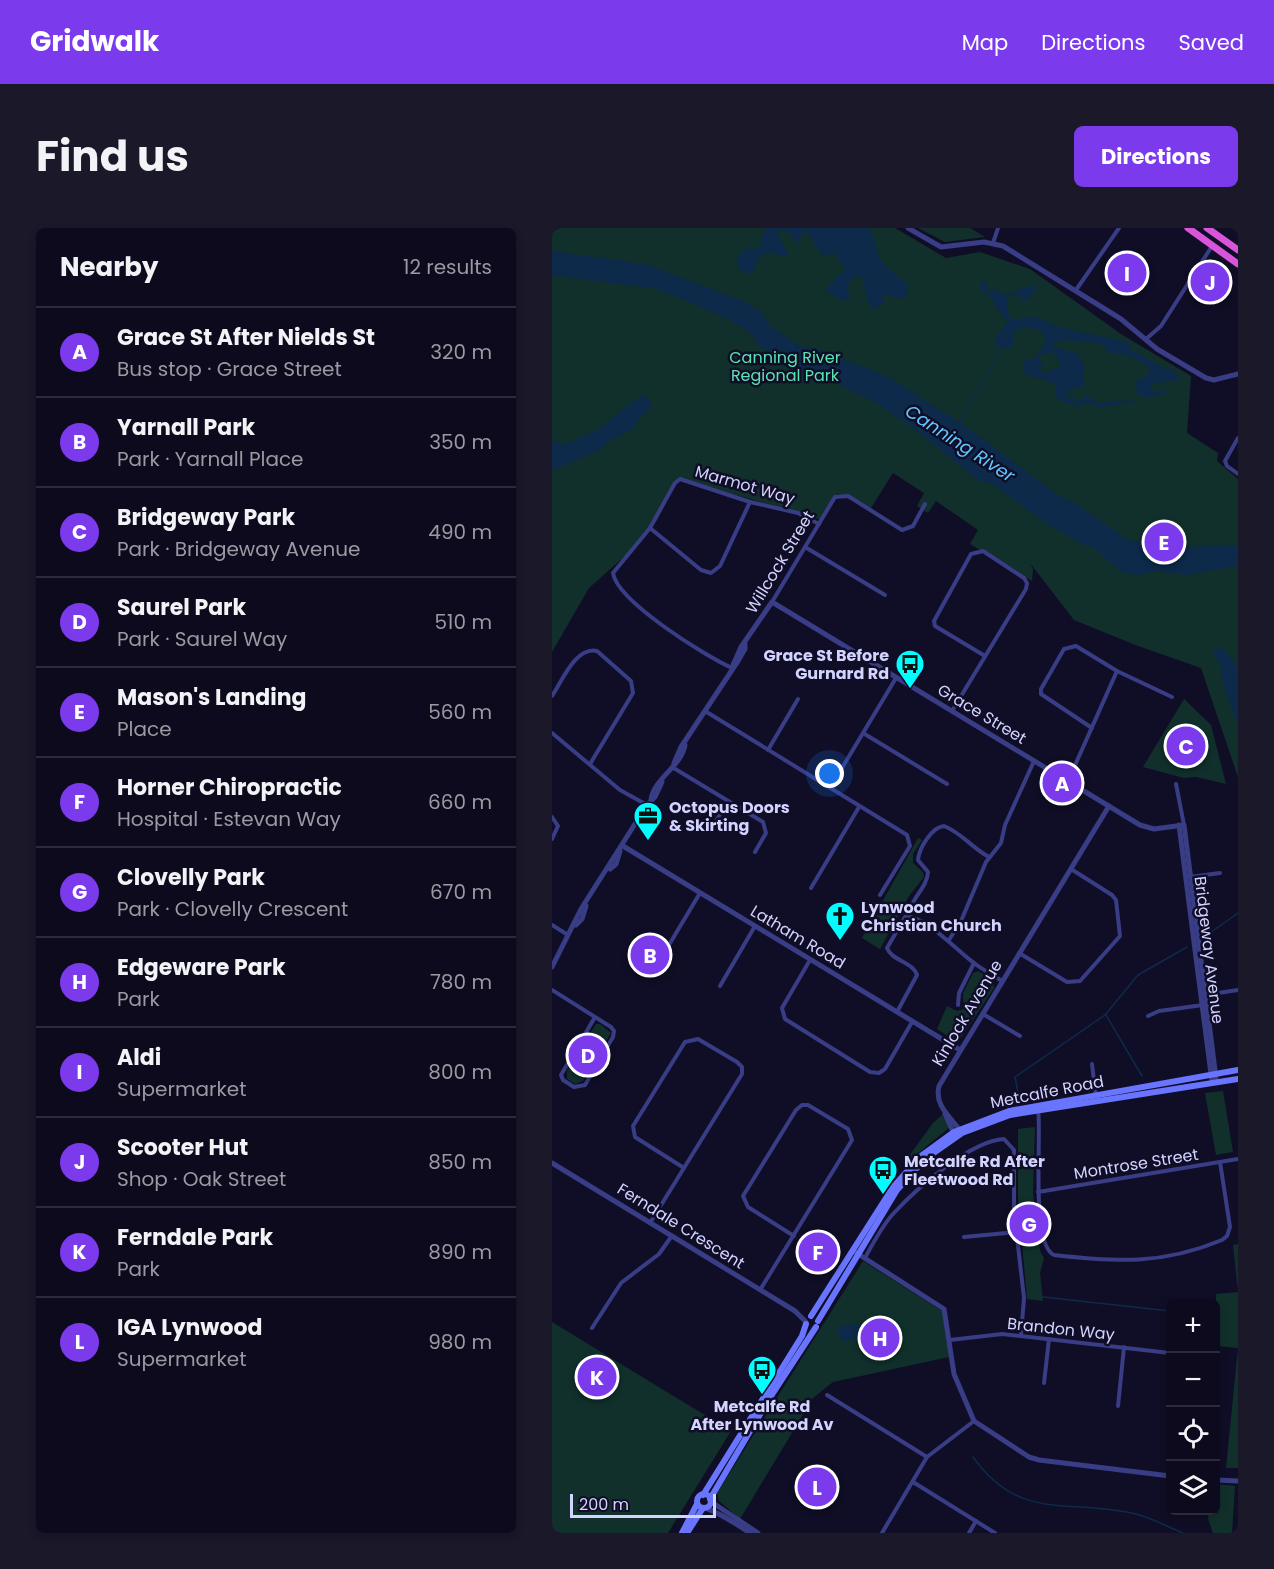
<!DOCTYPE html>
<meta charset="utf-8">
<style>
:root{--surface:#0c0a1c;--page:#1a1829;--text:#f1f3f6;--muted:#9a9aa3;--line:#2c2b3b;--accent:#7c3aed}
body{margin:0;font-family:Poppins,sans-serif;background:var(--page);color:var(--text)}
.controls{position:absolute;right:18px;bottom:18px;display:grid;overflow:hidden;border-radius:9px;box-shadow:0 3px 9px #0003}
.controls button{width:54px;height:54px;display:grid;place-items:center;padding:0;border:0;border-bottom:2px solid var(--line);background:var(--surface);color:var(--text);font:30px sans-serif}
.scale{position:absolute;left:18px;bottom:15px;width:146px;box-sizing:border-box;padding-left:6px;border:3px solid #d3d3ff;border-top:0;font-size:16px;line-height:21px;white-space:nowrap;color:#d3d3ff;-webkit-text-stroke:4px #100e26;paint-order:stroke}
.you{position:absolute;left:278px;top:546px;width:21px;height:21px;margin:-15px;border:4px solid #fff;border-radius:50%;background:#1a73e8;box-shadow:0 0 0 9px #1a73e833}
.badge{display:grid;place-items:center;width:39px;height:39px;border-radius:50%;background:var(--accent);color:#fff;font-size:20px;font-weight:700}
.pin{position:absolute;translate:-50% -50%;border:3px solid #fff;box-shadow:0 2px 6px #0006}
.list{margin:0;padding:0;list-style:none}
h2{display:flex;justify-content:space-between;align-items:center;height:78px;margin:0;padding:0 24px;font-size:26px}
h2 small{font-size:20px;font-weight:400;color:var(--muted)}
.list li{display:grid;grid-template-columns:39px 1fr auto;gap:18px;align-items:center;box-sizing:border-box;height:90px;padding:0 24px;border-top:2px solid var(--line)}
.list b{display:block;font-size:22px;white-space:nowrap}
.list p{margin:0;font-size:20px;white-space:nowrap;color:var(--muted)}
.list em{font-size:20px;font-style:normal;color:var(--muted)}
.icon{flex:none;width:33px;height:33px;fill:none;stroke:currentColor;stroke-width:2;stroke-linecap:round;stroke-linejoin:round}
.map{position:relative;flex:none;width:686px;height:1305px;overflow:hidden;border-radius:9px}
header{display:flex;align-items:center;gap:36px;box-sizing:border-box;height:84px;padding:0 30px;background:var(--accent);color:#fff}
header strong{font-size:28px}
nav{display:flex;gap:33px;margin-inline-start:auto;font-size:21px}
.intro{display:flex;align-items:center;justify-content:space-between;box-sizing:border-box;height:144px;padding:0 36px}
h1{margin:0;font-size:42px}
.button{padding:15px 27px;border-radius:9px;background:var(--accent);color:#fff;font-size:21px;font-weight:700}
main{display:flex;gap:36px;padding:0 36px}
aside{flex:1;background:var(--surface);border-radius:9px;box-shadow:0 3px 9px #0003}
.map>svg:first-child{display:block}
</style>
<header>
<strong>Gridwalk</strong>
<nav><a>Map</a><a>Directions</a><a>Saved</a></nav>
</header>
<div class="intro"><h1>Find us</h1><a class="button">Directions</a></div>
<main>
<aside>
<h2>Nearby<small>12 results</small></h2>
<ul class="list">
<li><span class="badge">A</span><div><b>Grace St After Nields St</b><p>Bus stop · Grace Street</p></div><em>320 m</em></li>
<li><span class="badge">B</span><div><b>Yarnall Park</b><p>Park · Yarnall Place</p></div><em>350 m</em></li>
<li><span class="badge">C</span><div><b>Bridgeway Park</b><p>Park · Bridgeway Avenue</p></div><em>490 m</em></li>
<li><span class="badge">D</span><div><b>Saurel Park</b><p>Park · Saurel Way</p></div><em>510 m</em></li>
<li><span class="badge">E</span><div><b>Mason's Landing</b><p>Place</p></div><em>560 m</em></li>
<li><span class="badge">F</span><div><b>Horner Chiropractic</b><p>Hospital · Estevan Way</p></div><em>660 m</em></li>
<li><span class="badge">G</span><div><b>Clovelly Park</b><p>Park · Clovelly Crescent</p></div><em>670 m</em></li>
<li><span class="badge">H</span><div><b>Edgeware Park</b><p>Park</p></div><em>780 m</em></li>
<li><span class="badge">I</span><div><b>Aldi</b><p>Supermarket</p></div><em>800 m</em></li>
<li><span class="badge">J</span><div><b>Scooter Hut</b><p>Shop · Oak Street</p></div><em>850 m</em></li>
<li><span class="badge">K</span><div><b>Ferndale Park</b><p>Park</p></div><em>890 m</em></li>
<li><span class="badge">L</span><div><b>IGA Lynwood</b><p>Supermarket</p></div><em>980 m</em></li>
</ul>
</aside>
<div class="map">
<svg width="686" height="1305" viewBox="0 0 686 1305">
<rect width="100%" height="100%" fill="#100e26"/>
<!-- green -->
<g fill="#11302c">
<path d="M0 0H343L394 30 428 24 478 41 569 106 639 148 635 205 666 225 665 233 686 251V549L649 440 586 418 522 392 478 335 481 341 480 353 418 316 426 302 384 273 376 285 365 278 372 265 341 245 319 280 286 266 269 292 126 250 105 292 73 328 37 360 0 424Z"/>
<path d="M366 0H418L433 9 393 14Z"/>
<path d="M632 471 659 497 674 556 644 549 632 550 591 539Z"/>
<path d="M366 610 370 612 361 626V635L371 644 372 649 357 668 328 721 310 710Z"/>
<path d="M97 713 106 715 111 722 99 741 91 739 85 733Z"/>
<path d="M426 743 441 752 442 760 408 811 402 812 385 801 395 778 405 783 412 781 411 765 421 745Z"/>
<path d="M44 796H48L59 805 31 853 23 856 15 851V843Z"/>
<path d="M671 863 681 924 664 927 653 865Z"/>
<path d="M390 887 398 899 360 930 357 928 381 895Z"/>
<path d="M483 899 481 965 488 1023 492 1030 488 1045 491 1073 475 1071 466 969V901Z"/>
<path d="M686 1016V1240H674L686 1120 664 1118V1066L686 1064 681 1017Z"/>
<path d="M311 1033 390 1083 397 1129 281 1154 261 1170 188 1291 167 1273 165 1265Z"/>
<path d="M0 1094 179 1203 116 1305H0Z"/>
<path d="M664 1256 683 1258 680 1305H661L656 1291 657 1283 664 1282Z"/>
</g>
<!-- water -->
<g fill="#0d2a4b" fill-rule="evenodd">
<path d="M213 0H316C324 11 323 20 328 31 332 39 349 49 356 58V68L348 71 332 66 331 75 321 82C309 68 318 57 306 45L296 57 297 71 290 73 273 62 293 41 283 26 270 27 254 2 244 16 241 8 231 1 225 5 236 25 233 30 219 24 209 27 199 46 187 41 185 29 195 20 206 21Z"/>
<path d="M0 23 94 36 196 75 209 84 219 99 248 118 263 120 337 149 422 204 504 266 524 276 576 312 617 320 686 317V338L634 347 604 343 587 347 569 344 541 319 530 316 493 294 442 257 425 252 364 202 326 176 288 157 249 145 231 128 206 118 202 109 194 102 174 90 106 61 0 47Z"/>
<path d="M430 52 434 53 437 66 442 61 453 67 480 57 483 58 485 62 474 73H470L467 66 455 68V84L462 92 482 88 510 100 572 113 578 117 579 122 614 141H620L628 152 601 155 598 160 603 163 614 162 616 164 600 169 587 168 582 155 595 148 598 140 577 127 559 125 548 115 513 112 501 115 502 119 525 125 533 139 530 149 534 158 520 161 513 167V171L521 167 522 173 525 174 531 171 532 166 546 175 588 172C575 179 563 174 550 180L534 174 527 179 505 171 503 158 493 151 480 149 471 144V131H481C488 123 495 118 493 106 483 99 472 98 461 103V115L458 121 443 118V109L456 94 443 78 439 68 431 65 428 61ZM503 126 507 132V139L490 146 488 142 491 137 486 130 492 126Z"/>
<path d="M88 168 96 169 100 177 77 203 60 211 49 221 0 243V211L12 217 47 201Z"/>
<path d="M665 420H670L686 439V498L672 460 668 435 660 425Z"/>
<path d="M330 1096 339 1104 337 1112 326 1114 310 1110 291 1113 285 1106 289 1097Z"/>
</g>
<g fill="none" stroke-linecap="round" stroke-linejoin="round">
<!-- stream -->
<g stroke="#0d2a4b" stroke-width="1.5">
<path d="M407 196 450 119"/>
<path d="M652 709 686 685"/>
<path d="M554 787 590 848"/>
<path d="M467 870 463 849 553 787 586 747 635 719"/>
<path d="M491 1069 618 1083"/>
<path d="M658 1076 662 1075"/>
<path d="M421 1229C468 1295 518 1270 584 1286 600 1290 616 1299 631 1305"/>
</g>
<!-- minor -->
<g stroke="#383d86" stroke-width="4">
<path d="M441 15 446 0"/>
<path d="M524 62 567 0"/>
<path d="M594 111 609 98 660 18"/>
<path d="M686 210 673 233 675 238 686 246"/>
<path d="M98 300 149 342 159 345 168 338 198 274"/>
<path d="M253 319 333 367"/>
<path d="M220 374 283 269 296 268 350 302 361 298 373 276"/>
<path d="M180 440C153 428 65 373 61 345L98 300 123 255 128 251 198 274 246 285 267 296"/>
<path d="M0 468C10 453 24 418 45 423L79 453 81 465 38 536"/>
<path d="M153 483 355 607 358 618 328 667"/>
<path d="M400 483 474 361 475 355 472 350 431 323 419 326 382 393 383 398 433 428"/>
<path d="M540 500 489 466V461L512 421 524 418 565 443 620 469"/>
<path d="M0 505 68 562 95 577"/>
<path d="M311 505 395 556"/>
<path d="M216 522 246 471"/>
<path d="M120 539 211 594 214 605 203 624"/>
<path d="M516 553 565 443"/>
<path d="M624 556 632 597"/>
<path d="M278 560 344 450"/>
<path d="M0 589 6 598 0 611"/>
<path d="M158 602 176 574"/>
<path d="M638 649 668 645"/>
<path d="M259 660 307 579"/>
<path d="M357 688C358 670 375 661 376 644L366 632C367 620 380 599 392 598 410 605 420 620 437 629"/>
<path d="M0 697 16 707"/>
<path d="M397 712 409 693 434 634 449 615 453 597 482 533"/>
<path d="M116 718 101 709 96 710 82 729V734L92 744 102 742 148 665"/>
<path d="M467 725 515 754 528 753 568 708 564 672 560 667 519 641"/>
<path d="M258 732 230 780 233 791 318 844 327 845 333 841 360 794"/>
<path d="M168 758 203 698"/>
<path d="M0 762 59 799 62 803 61 809 33 857 22 859 11 852 9 847 43 789"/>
<path d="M653 767 686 762"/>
<path d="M406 777 407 765 422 735"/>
<path d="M345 784 365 747C360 733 340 733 335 720L353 689C371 685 407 725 422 735 431 742 441 747 450 753"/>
<path d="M431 786 468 808"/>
<path d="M596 788 607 783 651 777"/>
<path d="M540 836 544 869"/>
<path d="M486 881C490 908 478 1016 502 1027 564 1034 610 1037 670 1012L675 1008 678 999 668 934"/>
<path d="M486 964 686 931"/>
<path d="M98 995 190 846V839L185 834 146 811 133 814 81 898 83 909 132 940"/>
<path d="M412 1009 465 1004"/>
<path d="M313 1030C321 1015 330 998 341 986 364 961 418 913 452 911L462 922V983L472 1070 469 1107"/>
<path d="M208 1062 300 912 296 901 256 877H250L244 882 191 968 196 979 242 1008"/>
<path d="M40 1100 69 1055 107 1026 119 1009"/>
<path d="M398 1112 450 1106 618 1125"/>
<path d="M492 1155 497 1111"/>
<path d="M275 1167 375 1229"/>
<path d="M566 1178 572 1119"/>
<path d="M361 1254 443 1305"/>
<path d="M330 1305 375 1229 422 1193"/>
<path d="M417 1305 424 1293"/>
</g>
<!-- tertiary -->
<g stroke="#383d86" stroke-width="5">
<path d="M356 0 389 19 432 14 451 18 569 91 605 121 654 150 662 152 686 146"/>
<path d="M181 437 189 419 220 374 588 597 602 601 632 597 664 850"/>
<path d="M122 535 129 519 186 433 193 421V416"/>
<path d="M99 572C101 551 130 538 133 517"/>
<path d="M627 597 660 854"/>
<path d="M71 618 408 822"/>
<path d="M58 641 64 636 68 623"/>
<path d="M24 697 30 691 34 678"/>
<path d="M0 739 29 681 95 577 103 569 110 554"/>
<path d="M393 886 403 908"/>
<path d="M409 904C399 889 382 878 387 858L557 578"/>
<path d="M0 935 243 1083 254 1094"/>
<path d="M303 1024 392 1081 402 1146 422 1193 477 1229 487 1232 618 1248"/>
<path d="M664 1252 686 1253"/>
<path d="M158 1273 206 1305"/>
<path d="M153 1280C166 1284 186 1297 198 1305"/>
</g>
<!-- secondary -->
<g stroke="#6a75ff" stroke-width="6">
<path d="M259 1088 341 959 369 928 402 904 457 883 686 842"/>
<path d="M266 1093 345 962 373 931 410 905 458 887 686 851"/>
<circle cx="152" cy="1273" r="7"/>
<path d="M151 1267 250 1108 254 1096"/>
<path d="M158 1271 217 1171 264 1099"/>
<path d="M130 1305 145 1276"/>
<path d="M135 1305 151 1280"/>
</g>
<!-- trunk -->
<g stroke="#d854da" stroke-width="7">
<path d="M636 0 686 36"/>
<path d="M655 0 686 22"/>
</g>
</g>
<!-- icons -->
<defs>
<g id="bus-pin" transform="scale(1.5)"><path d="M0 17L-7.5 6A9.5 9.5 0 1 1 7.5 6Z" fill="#00fefe" stroke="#100e26"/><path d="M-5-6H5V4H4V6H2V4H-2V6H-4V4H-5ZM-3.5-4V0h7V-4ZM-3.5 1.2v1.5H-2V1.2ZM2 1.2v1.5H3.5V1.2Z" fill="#111"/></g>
<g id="office-pin" transform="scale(1.5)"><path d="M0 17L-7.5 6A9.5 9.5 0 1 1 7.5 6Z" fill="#00fefe" stroke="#100e26"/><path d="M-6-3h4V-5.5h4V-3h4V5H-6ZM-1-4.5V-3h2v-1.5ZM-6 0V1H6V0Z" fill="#111"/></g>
<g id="church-pin" transform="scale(1.5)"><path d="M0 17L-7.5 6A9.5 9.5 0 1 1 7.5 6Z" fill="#00fefe" stroke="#100e26"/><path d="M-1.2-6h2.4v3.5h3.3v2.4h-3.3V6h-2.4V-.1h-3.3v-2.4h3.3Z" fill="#111"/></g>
</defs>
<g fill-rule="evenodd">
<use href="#bus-pin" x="358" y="436"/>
<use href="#office-pin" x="96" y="588"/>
<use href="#church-pin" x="288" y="688"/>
<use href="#bus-pin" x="331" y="942"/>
<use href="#bus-pin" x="210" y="1142"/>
</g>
<g text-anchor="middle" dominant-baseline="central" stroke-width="5" stroke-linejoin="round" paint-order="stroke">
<!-- park labels -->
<g font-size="16" fill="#5be2b3" stroke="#100e26">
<text x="233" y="129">Canning River<tspan x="233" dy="18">Regional Park</tspan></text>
</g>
<!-- street labels -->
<g font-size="16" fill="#d3d3ff" stroke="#100e26">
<text transform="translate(193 257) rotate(16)">Marmot Way</text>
<text transform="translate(228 334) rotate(-59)">Willcock Street</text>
<text transform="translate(430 486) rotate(31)">Grace Street</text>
<text transform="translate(246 709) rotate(31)">Latham Road</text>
<text transform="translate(657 722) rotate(83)">Bridgeway Avenue</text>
<text transform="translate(415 785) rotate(-59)">Kinlock Avenue</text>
<text transform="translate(495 864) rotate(-11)">Metcalfe Road</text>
<text transform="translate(584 936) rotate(-9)">Montrose Street</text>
<text transform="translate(129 998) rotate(32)">Ferndale Crescent</text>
<text transform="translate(509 1101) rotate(6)">Brandon Way</text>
</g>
<!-- poi labels -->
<g font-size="16" font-weight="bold" fill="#d3d3ff" stroke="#100e26" text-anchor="start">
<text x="337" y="427" text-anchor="end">Grace St Before<tspan x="337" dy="18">Gurnard Rd</tspan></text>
<text x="117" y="579">Octopus Doors<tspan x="117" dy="18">&amp; Skirting</tspan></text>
<text x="309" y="679">Lynwood<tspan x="309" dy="18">Christian Church</tspan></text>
<text x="352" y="933">Metcalfe Rd After<tspan x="352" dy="18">Fleetwood Rd</tspan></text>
<text x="210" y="1178" text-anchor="middle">Metcalfe Rd<tspan x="210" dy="18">After Lynwood Av</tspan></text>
</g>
<!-- water labels -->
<g font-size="18" font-style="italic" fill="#61c5ff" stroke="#100e26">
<text transform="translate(408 215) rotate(33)">Canning River</text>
</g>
</g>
</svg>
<div class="controls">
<button>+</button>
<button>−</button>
<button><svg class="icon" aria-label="locate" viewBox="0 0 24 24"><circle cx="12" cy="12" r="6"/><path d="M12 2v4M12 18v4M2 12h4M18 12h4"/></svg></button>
<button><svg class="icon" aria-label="layers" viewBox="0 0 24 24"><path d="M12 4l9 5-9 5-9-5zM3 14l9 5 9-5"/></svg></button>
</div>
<div class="scale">200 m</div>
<div class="you"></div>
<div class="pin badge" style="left:510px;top:555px">A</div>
<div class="pin badge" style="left:98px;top:727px">B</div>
<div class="pin badge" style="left:634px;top:518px">C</div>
<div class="pin badge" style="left:36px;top:827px">D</div>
<div class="pin badge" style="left:612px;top:314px">E</div>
<div class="pin badge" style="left:266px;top:1024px">F</div>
<div class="pin badge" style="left:477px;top:996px">G</div>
<div class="pin badge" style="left:328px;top:1110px">H</div>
<div class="pin badge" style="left:575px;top:45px">I</div>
<div class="pin badge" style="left:658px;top:54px">J</div>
<div class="pin badge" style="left:45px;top:1149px">K</div>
<div class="pin badge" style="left:265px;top:1259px">L</div>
</div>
</main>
